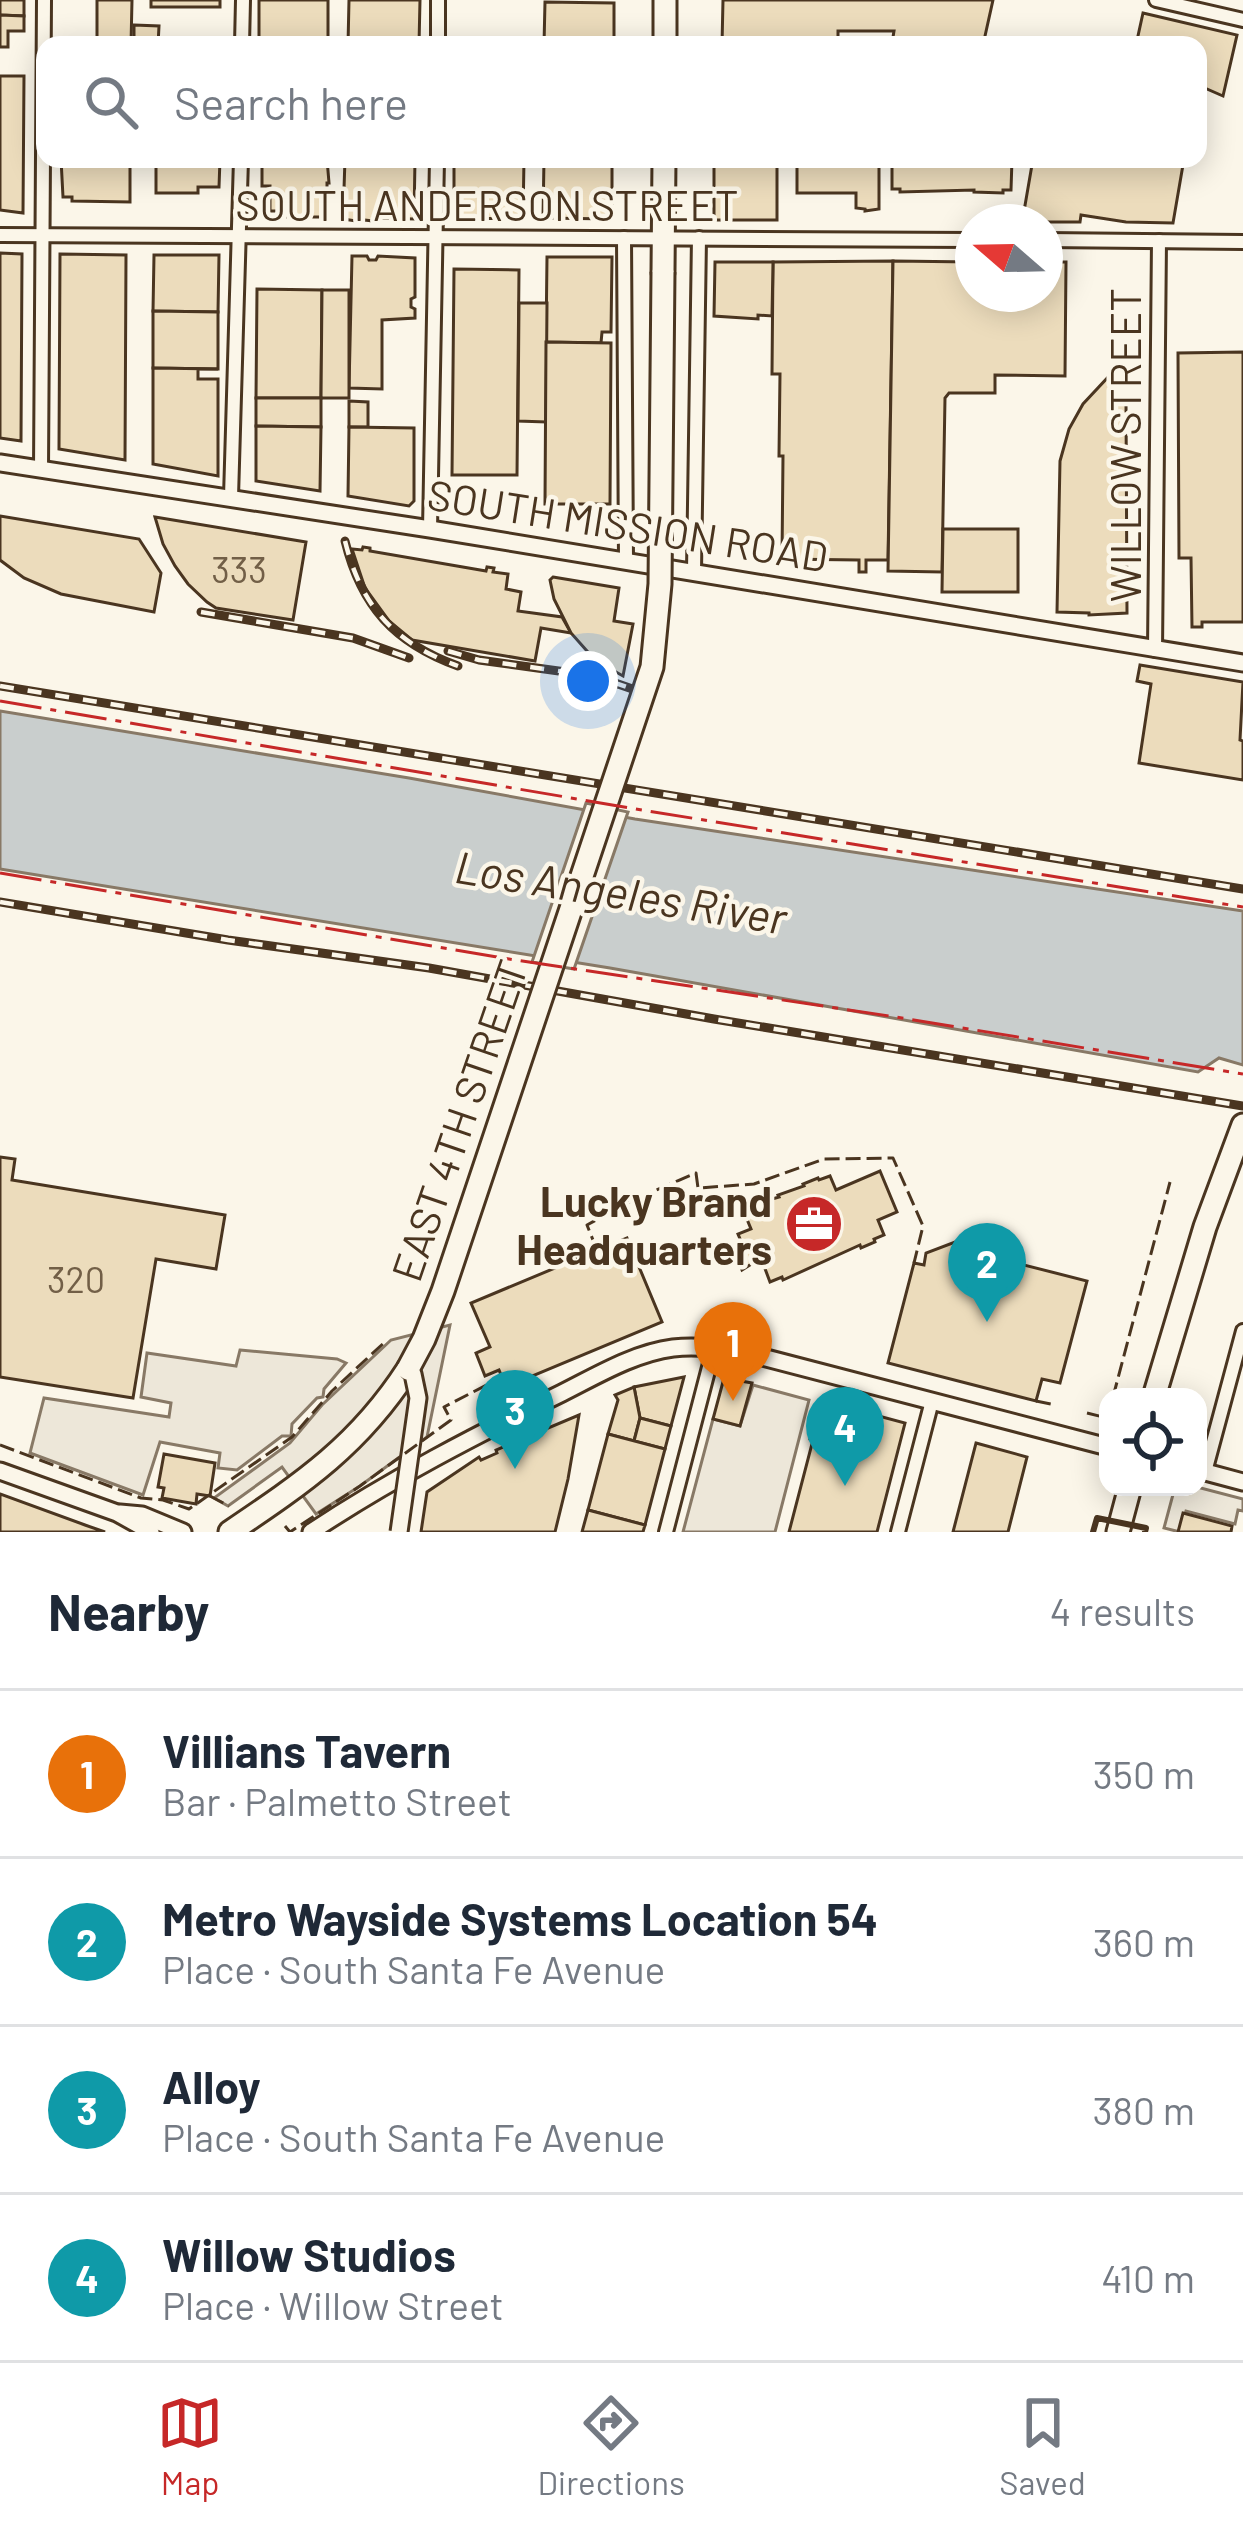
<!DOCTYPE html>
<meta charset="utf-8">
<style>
:root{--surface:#fff;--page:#f2f2f3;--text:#1f2937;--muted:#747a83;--line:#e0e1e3;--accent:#c62828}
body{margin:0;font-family:Barlow,sans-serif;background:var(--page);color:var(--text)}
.controls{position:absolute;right:36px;bottom:36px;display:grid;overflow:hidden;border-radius:24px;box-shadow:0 6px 30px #0003}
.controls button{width:108px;height:108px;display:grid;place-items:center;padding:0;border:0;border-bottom:3px solid var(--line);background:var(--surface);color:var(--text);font:60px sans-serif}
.compass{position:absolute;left:955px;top:204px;width:108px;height:108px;border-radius:50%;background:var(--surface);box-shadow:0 6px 30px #0003;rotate:290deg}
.you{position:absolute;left:588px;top:681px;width:42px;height:42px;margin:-30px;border:9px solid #fff;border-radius:50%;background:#1a73e8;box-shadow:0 0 0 18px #1a73e833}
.badge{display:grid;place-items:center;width:78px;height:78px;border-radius:50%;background:var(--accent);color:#fff;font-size:39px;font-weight:700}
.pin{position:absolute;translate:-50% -99px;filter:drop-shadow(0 3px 6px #0008)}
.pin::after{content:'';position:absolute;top:63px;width:42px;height:36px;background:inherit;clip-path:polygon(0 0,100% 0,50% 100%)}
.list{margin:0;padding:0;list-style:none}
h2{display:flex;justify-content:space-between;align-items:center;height:156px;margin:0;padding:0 48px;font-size:51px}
h2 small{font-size:39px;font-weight:400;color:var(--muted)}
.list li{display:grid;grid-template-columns:78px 1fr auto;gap:36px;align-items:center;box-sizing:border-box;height:168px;padding:0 48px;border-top:3px solid var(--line)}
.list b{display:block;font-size:45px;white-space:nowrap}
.list p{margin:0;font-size:39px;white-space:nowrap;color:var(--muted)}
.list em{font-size:39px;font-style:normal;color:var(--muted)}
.icon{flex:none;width:66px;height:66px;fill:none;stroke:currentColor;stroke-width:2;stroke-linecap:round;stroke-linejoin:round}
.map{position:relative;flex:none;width:1243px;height:1532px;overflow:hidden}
.search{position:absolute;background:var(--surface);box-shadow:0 6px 30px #0003;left:36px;right:36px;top:36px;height:132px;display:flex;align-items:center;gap:30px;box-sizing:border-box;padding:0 42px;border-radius:24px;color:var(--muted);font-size:45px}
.sheet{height:828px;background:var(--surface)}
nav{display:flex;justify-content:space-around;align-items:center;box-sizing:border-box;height:168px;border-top:3px solid var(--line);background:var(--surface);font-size:33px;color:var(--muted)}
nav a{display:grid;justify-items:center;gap:6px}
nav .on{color:var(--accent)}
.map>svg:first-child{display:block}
</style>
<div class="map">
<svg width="1243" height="1532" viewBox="0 0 1243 1532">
<rect width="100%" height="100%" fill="#fbf6e9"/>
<!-- parking -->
<g fill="#ede7d9" stroke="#887966" stroke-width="3">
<path d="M450 1325 427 1437 360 1486 316 1514 282 1467 228 1506 214 1498 290 1443 322 1405 391 1340Z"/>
<path d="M240 1350 337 1359 346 1363 324 1389 323 1397 317 1398 292 1424 291 1436H282L237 1470 218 1468 220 1453 160 1442 143 1495 30 1453 44 1398 169 1417 171 1403 141 1397 147 1353 236 1366Z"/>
<path d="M753 1385 809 1400 775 1532H683L713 1419 740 1426Z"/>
<path d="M1175 1487H1197L1243 1499V1511L1238 1510 1235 1524 1186 1511 1180 1532 1164 1528Z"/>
</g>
<!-- water -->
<path fill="#c9cecd" stroke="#887966" stroke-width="3" d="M0 711 409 778 635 819 1243 911V1065L1219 1058 1198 1072 610 968 0 869Z"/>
<!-- pier -->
<path fill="#fbf6e9" stroke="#887966" stroke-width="3" d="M586 803 628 812 574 969 532 962Z"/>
<!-- building -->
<g fill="#ecdcbc" stroke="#4a3520" stroke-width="3">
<path d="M0 0H24V16L0 15Z"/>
<path d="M97 0H132L131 45H97Z"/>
<rect x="151" y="0" width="69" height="7"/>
<rect x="259" y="0" width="69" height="45"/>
<path d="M349 0H420L419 45H348Z"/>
<path d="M723 0H993L983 45H930L893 37 894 31H838V45H722Z"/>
<path d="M545 2 614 3V45H544Z"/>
<path d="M1143 13 1237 35 1223 96 1198 85V45H1136Z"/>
<path d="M0 15 24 16V31H8V47H0Z"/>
<path d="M134 25 159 26 158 45H134Z"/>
<path d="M0 76H24L23 213 0 210Z"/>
<path d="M61 159H130V202L72 201V197H63Z"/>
<path d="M156 159H220L219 187H198V193H156Z"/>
<path d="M262 159H327L329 183H327V217H288V211H270V186H262Z"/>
<path d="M345 159H415L414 219 373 218V221L356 219V221L343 219Z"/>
<path d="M454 159H524L523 219 454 218Z"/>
<path d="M544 159H612V219L543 218Z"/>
<rect x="714" y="159" width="63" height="61"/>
<path d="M797 159H879V209L865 211V209L856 208V193H797Z"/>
<path d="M892 159H1012L1011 190H1003V193L974 192V190L900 192V189H892Z"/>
<path d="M1033 159H1184L1173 223 1126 222 1081 215 1080 222H1047L1023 217Z"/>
<path d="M0 253 22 254 21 441 0 438Z"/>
<path d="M60 254 126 255 125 460 59 449Z"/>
<path d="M154 255H219L218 312 153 311Z"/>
<path d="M352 256H367L369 260H376L378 256 415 258V297L411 299V307L415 309V318L382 320V389L349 388Z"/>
<path d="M547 257H612L611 332H602L601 343 546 342Z"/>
<path d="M893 261 888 560H866V572H859V560L782 559 783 456H779L780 374H772L773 262Z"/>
<path d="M893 261 973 262V294H1045V262H1066L1065 376 995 375V393H949L945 398 942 572 888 571Z"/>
<path d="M715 262H773L772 316 758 315V319L714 316Z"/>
<path d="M454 269 519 270 517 475H452Z"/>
<path d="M257 289 322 290 321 398H256Z"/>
<path d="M322 290H349V398H321Z"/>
<path d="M519 303H547L546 422 518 421Z"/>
<path d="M153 311 218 312V369L153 368Z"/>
<path d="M546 342 611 343 610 504H545Z"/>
<path d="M1243 352V622H1202V627H1192L1191 558H1179L1178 353Z"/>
<path d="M153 368 218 369H198V379H218V476L153 464Z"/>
<path d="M1111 374 1112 403H1126L1127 613 1089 615V613L1057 612 1060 461 1069 429 1083 404Z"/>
<path d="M256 398H321V427L256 426Z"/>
<path d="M349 401 368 402V427H349Z"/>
<path d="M256 426 321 427 320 491 256 481Z"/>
<path d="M349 427 414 428V501L409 506 348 496Z"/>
<path d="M0 516 139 539 161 573 154 612 61 594 24 578 0 560Z"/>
<path d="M155 517 306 542 293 620 216 608 207 602 188 584 175 566 163 544Z"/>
<path d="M943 529H1018V592H942Z"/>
<path d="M363 547 370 548V551L486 571 487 567 494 568 493 572 508 574 506 589 521 592 518 611 562 617 571 633 541 628 535 661 412 640 389 621 365 588 352 549 362 550Z"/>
<path d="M553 577 619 588 614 621 633 624 623 676 595 660 571 633 554 599 550 580Z"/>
<path d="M1140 665 1243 682 1240 740 1243 741V780L1139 763 1151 684 1137 681Z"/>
<path d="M0 1157 15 1159 12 1180 225 1215 216 1269 156 1259 133 1398 0 1377Z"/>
<path d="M880 1171 897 1212 878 1220 884 1235 874 1239 875 1242 861 1248 860 1245 783 1280 782 1277 770 1282 761 1258 742 1270 737 1257 741 1255 738 1248 743 1246 738 1234 751 1229 744 1212 753 1208 752 1205 779 1197 778 1195 804 1186 803 1184 818 1178 819 1180 830 1176 836 1190Z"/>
<path d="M971 1236 977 1253 1087 1281 1060 1383 1042 1379 1036 1401 888 1363 914 1263 924 1265 926 1253Z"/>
<path d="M627 1238 662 1322 506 1387 499 1370 485 1376 476 1353 490 1347 471 1303Z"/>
<path d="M684 1377 671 1426 640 1418 634 1387Z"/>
<path d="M724 1378 752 1383 740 1426 713 1419Z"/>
<path d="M634 1387 640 1418 634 1441 608 1434 618 1400 615 1395Z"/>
<path d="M845 1407 905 1423 877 1532H789L813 1440 810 1439 813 1426 838 1433Z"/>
<path d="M579 1415 568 1479 555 1532H421L427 1492 479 1457 481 1460 497 1453 496 1450Z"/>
<path d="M640 1418 671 1426 665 1449 634 1441Z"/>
<path d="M608 1434 665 1449 645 1525 588 1510Z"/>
<path d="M976 1443 1027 1457 1008 1532H953Z"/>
<path d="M164 1454 215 1463 210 1496 197 1494 196 1504 162 1498 164 1488 158 1487Z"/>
<path d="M0 1494 85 1525 105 1532H0Z"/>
<path d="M588 1510 645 1525 643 1532H582Z"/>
<path d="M1183 1513 1232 1526 1231 1532H1178Z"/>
</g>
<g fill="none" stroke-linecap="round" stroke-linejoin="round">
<!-- minor casing -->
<g stroke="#4a3520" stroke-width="18">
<g id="minor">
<path d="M1156 0 1243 20"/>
<path d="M242 45 243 0"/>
<path d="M438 45V0"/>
<path d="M0 235 973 240"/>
<path d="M624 238 626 560"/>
<path d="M1045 240 1243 242"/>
<path d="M41 470 44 0"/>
<path d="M231 497 241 159"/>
<path d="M430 529 437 159"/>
<path d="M694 571 699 238"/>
<path d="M1155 650 1159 241"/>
<path d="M1205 1472 1243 1331"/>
<path d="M666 1532 714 1348"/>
<path d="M898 1532 932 1401"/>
</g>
</g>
<!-- tertiary casing -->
<g stroke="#4a3520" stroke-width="21">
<g id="tertiary">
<path d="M0 463 430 529 1243 663"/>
<path d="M1198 1470 1243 1482"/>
<path d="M0 1471 117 1513 151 1532"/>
<path d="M120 1513 142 1515 183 1532"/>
<path d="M311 1532C391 1479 476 1435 562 1393 596 1376 634 1353 673 1348 698 1345 722 1349 747 1353L1108 1447"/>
</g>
</g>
<!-- primary casing -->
<g stroke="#4a3520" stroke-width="27">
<g id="primary">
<path d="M665 45V0"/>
<path d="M663 272 664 159"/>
<path d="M1154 1397 1205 1227 1243 1125"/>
<path d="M230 1532C304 1482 359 1445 408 1369"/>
<path d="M1118 1532 1130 1487"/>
</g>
</g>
<!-- minor -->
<use href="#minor" stroke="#fbf6e9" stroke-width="12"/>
<!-- tertiary -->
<use href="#tertiary" stroke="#fbf6e9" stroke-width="15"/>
<!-- primary -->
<use href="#primary" stroke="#fbf6e9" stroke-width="21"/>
<!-- rail casing -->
<g stroke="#4a3520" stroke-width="9">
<g id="rail">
<path d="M345 541C361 606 394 643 458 666"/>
<path d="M201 612 353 638 409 658"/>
<path d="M448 651 479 660 595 676 644 693"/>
<path d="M0 686 1243 889"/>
<path d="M0 902 228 940 429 968 714 1019 1243 1106"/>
</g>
</g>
<!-- rail -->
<use href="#rail" stroke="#fbf6e9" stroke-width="4.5" stroke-dasharray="14" stroke-linecap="butt"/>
<!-- tertiary-bridge casing -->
<g stroke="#4a3520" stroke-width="21" stroke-linecap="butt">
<path id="tertiary-bridge" d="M399 1532 418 1398 413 1374 408 1369"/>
</g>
<!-- primary-bridge casing -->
<g stroke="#4a3520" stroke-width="27" stroke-linecap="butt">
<path id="primary-bridge" d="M408 1369 424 1339 443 1291 652 667 660 584 663 272"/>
</g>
<!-- tertiary-bridge -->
<use href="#tertiary-bridge" stroke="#fbf6e9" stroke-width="15"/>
<!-- primary-bridge -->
<use href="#primary-bridge" stroke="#fbf6e9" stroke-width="21"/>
<!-- fence -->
<g stroke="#4a3520" stroke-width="3" stroke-dasharray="15 6" stroke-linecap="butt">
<path d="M597 1250 587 1225 633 1200 696 1173 698 1188 754 1184 824 1159 893 1158 923 1226 914 1263"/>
<path d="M1113 1397 1170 1182"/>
<path d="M1036 1401 1051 1404"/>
<path d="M1087 1413 1107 1418 1108 1414"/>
<path d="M0 1445 141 1498 163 1500 189 1509 292 1437 332 1391 387 1340"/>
<path d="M210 1496 229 1506"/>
<path d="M285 1526 290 1532 360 1486 451 1420 444 1407 502 1377"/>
</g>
<!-- wall -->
<path stroke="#4a3520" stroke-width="6" d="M1093 1532 1097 1518 1146 1528 1145 1532"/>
<!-- power -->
<g stroke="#c62828" stroke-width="3" stroke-dasharray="42 9 6 9" stroke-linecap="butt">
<path d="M0 701 648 811 1243 907"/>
<path d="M0 873 509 959 896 1017 1243 1074"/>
</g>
</g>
<!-- icons -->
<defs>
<g id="office-disc" transform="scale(3)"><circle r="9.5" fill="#c62828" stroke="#fbf6e9"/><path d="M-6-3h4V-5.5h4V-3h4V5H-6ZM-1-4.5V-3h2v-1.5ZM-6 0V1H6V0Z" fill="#fff"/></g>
</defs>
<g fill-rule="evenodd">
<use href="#office-disc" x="814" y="1224"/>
</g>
<g text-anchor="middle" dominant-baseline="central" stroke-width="9" stroke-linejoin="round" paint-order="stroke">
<!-- number labels -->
<g font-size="36" fill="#725f47">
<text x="239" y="568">333</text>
<text x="76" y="1278">320</text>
</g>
<!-- street labels -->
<g font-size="42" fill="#4a3520" stroke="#fbf6e9">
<text x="487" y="204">SOUTH ANDERSON STREET</text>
<text transform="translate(1124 445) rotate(-90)">WILLOW STREET</text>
<text transform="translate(628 524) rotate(9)">SOUTH MISSION ROAD</text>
<text transform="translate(458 1120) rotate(-71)">EAST 4TH STREET</text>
</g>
<!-- poi labels -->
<g font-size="42" font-weight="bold" fill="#4a3520" stroke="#fbf6e9" text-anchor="end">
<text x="772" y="1200">Lucky Brand<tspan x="772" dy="48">Headquarters</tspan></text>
</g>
<!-- water labels -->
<g font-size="45" font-style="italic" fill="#4a3520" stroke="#fbf6e9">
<text transform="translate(621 891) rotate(9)">Los Angeles River</text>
</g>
</g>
</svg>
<div class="controls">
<button><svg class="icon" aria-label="locate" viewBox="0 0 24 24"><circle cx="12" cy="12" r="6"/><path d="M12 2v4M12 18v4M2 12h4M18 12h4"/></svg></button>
</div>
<svg class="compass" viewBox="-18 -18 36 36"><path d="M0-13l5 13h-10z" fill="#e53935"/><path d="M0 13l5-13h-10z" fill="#747a83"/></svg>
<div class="you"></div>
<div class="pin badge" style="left:733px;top:1401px;background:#e8710a">1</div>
<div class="pin badge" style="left:987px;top:1322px;background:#0f9aa8">2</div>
<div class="pin badge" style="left:515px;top:1469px;background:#0f9aa8">3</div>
<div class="pin badge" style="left:845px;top:1486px;background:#0f9aa8">4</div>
<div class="search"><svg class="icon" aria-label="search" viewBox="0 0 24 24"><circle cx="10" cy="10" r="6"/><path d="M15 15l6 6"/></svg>Search here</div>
</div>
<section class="sheet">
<h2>Nearby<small>4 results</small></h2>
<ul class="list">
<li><span class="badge" style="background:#e8710a">1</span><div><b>Villians Tavern</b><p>Bar · Palmetto Street</p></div><em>350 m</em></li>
<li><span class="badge" style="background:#0f9aa8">2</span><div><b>Metro Wayside Systems Location 54</b><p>Place · South Santa Fe Avenue</p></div><em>360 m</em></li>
<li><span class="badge" style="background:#0f9aa8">3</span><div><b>Alloy</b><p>Place · South Santa Fe Avenue</p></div><em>380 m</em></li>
<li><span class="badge" style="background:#0f9aa8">4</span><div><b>Willow Studios</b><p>Place · Willow Street</p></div><em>410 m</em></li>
</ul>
</section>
<nav>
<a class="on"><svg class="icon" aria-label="map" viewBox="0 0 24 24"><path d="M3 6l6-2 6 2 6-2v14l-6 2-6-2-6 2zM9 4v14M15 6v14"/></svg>Map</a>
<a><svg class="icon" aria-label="directions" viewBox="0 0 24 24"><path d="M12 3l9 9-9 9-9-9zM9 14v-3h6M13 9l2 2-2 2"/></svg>Directions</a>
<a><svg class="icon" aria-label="saved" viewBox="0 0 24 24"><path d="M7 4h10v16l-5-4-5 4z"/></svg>Saved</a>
</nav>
